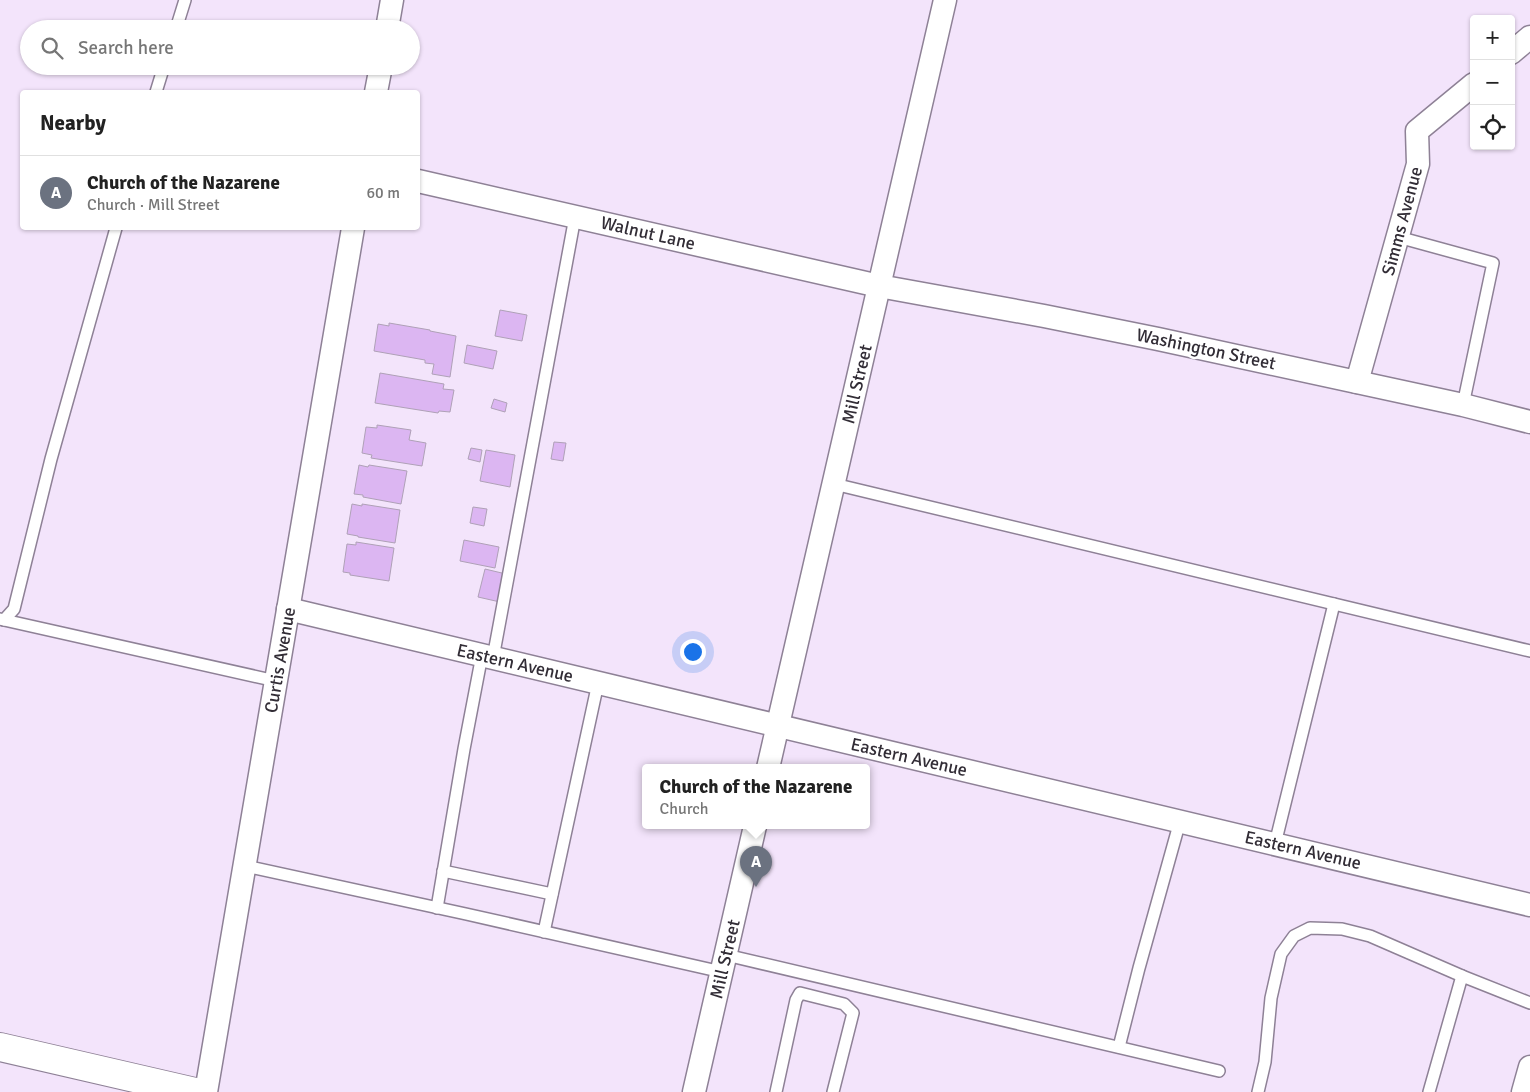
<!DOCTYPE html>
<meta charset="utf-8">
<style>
:root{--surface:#fff;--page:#f2f2f2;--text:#222;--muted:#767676;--line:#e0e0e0;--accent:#111827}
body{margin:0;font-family:Signika,sans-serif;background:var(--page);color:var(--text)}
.controls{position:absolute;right:15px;top:15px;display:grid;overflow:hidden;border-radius:5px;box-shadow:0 1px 4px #0004}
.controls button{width:45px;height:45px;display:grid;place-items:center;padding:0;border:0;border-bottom:1px solid var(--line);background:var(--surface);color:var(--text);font:25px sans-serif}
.you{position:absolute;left:692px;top:651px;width:18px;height:18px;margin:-12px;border:4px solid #fff;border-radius:50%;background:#1a73e8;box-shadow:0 0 0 8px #1a73e833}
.badge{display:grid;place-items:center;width:32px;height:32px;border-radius:50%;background:var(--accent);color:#fff;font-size:16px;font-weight:700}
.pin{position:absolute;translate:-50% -41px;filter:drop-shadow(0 1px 2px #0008)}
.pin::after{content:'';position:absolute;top:26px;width:18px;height:15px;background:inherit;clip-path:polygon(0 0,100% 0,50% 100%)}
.popup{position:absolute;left:642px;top:764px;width:228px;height:65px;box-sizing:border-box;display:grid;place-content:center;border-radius:5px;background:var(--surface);filter:drop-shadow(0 1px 4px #0005);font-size:16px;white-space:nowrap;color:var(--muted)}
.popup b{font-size:19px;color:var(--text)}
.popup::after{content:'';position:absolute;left:50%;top:100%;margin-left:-10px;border:10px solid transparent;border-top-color:var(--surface)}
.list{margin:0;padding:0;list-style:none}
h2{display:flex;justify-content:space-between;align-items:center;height:65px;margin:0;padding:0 20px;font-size:21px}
h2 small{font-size:16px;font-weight:400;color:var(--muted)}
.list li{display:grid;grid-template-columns:32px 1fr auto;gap:15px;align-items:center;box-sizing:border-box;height:75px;padding:0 20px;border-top:1px solid var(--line)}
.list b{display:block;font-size:19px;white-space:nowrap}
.list p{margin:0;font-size:16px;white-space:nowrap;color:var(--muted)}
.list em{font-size:16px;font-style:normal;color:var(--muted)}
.icon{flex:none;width:28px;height:28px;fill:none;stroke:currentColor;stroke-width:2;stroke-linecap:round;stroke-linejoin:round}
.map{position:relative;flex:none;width:1530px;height:1092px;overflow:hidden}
.search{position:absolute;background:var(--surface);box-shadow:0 1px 4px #0004;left:20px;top:20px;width:400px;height:55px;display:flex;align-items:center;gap:12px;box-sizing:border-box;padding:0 18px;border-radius:28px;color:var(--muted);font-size:19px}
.panel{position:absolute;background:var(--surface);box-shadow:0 1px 4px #0004;left:20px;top:90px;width:400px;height:140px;border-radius:5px}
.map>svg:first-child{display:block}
</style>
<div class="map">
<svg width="1530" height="1092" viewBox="0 0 1530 1092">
<rect width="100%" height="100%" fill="#f3e4fb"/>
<!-- building -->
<g fill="#dcb6f2" stroke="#afa1b7">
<path d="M500 310 527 315 522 341 495 336Z"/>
<path d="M389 323 430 330V331L456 336 450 377 432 374 434 364 425 363V360L374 351 378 324 389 326Z"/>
<path d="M467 345 497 351 493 369 464 363Z"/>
<path d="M380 373 444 384 443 389 454 390 450 412 439 411 438 413 375 403Z"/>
<path d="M494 399 507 403 505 412 491 408Z"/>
<path d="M377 425 411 430 409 440 426 443 422 466 371 458 372 455 362 453 366 427 377 428Z"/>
<path d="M554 442 566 443 563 461 551 459Z"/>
<path d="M471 448 482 450 480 462 468 459Z"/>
<path d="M486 450 515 455 510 487 480 481Z"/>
<path d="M359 465 368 467 369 465 407 471 401 504 363 497V495L354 494Z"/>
<path d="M352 504 362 506V504L400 510 395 543 358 537V536L347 534Z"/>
<path d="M473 507 487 509 484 526 470 523Z"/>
<path d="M464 540 499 547 495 568 460 561Z"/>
<path d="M356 542 394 548 389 581 350 575V573L343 572 347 544 356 545Z"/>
<path d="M485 569 506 574 500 602 478 597Z"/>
</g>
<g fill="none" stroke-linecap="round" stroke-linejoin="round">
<!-- service casing -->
<g stroke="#8e8196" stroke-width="14">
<g id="service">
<path d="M176 29 185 0"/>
<path d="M156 92 164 66"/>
<path d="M1398 237 1493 263 1463 405"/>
<path d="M834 484 1530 651"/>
<path d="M0 619 4 620 14 609 51 459 116 228"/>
<path d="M4 620 276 681"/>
<path d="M493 658 575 217"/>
<path d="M1275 844 1334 604"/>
<path d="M245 866 466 914 722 972"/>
<path d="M443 871 552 894"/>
<path d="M437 908 464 749 482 655"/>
<path d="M544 932 598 683"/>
<path d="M726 955 1219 1071"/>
<path d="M1119 1047 1139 968 1180 821"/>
<path d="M776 1092 796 1000 800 993 844 1004 853 1013 833 1092"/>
<path d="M1258 1092 1265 1062 1271 998 1281 954 1294 936 1310 928 1342 929 1370 936 1462 976"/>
<path d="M1429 1092 1462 976 1530 1003"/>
</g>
</g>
<!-- minor casing -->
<g stroke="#8e8196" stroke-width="25">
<g id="minor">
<path d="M387 29 392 0"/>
<path d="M1511 53 1530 37"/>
<path d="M376 92 381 66"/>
<path d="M418 181 879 286 1044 316 1158 339 1463 405 1530 422"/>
<path d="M1357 382 1418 164 1417 131 1474 84"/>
<path d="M288 609 1530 905"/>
<path d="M768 768 945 0"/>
<path d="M206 1092 353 228"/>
<path d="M694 1092 755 826"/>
<path d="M1523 1092 1530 1067"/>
</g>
</g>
<!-- secondary casing -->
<g stroke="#8e8196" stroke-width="30">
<path id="secondary" d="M0 1047 195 1092"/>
</g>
<!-- service -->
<use href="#service" stroke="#fff" stroke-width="11"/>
<!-- minor -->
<use href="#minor" stroke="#fff" stroke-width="22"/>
<!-- secondary -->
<use href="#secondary" stroke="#fff" stroke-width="28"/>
</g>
<g text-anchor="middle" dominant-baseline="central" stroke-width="5" stroke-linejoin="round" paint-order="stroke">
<!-- street labels -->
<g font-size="18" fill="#322d36" stroke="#fff">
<text transform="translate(1402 221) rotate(-75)">Simms Avenue</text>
<text transform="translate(648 233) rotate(13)">Walnut Lane</text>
<text transform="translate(1206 349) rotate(12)">Washington Street</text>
<text transform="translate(857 384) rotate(-77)">Mill Street</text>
<text transform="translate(280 660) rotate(-80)">Curtis Avenue</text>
<text transform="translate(515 663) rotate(13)">Eastern Avenue</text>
<text transform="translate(909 757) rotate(13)">Eastern Avenue</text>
<text transform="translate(1303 850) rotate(13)">Eastern Avenue</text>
<text transform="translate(725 959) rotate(-77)">Mill Street</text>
</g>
</g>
</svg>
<div class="controls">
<button>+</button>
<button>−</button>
<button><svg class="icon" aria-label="locate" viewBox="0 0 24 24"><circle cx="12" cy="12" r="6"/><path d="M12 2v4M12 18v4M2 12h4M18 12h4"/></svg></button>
</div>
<div class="you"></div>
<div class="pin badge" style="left:756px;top:887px;background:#6b7280">A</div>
<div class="popup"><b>Church of the Nazarene</b>Church</div>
<div class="search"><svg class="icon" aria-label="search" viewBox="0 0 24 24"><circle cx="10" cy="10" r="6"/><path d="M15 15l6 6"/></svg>Search here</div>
<section class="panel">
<h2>Nearby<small></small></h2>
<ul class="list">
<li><span class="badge" style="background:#6b7280">A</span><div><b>Church of the Nazarene</b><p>Church · Mill Street</p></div><em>60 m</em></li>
</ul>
</section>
</div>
